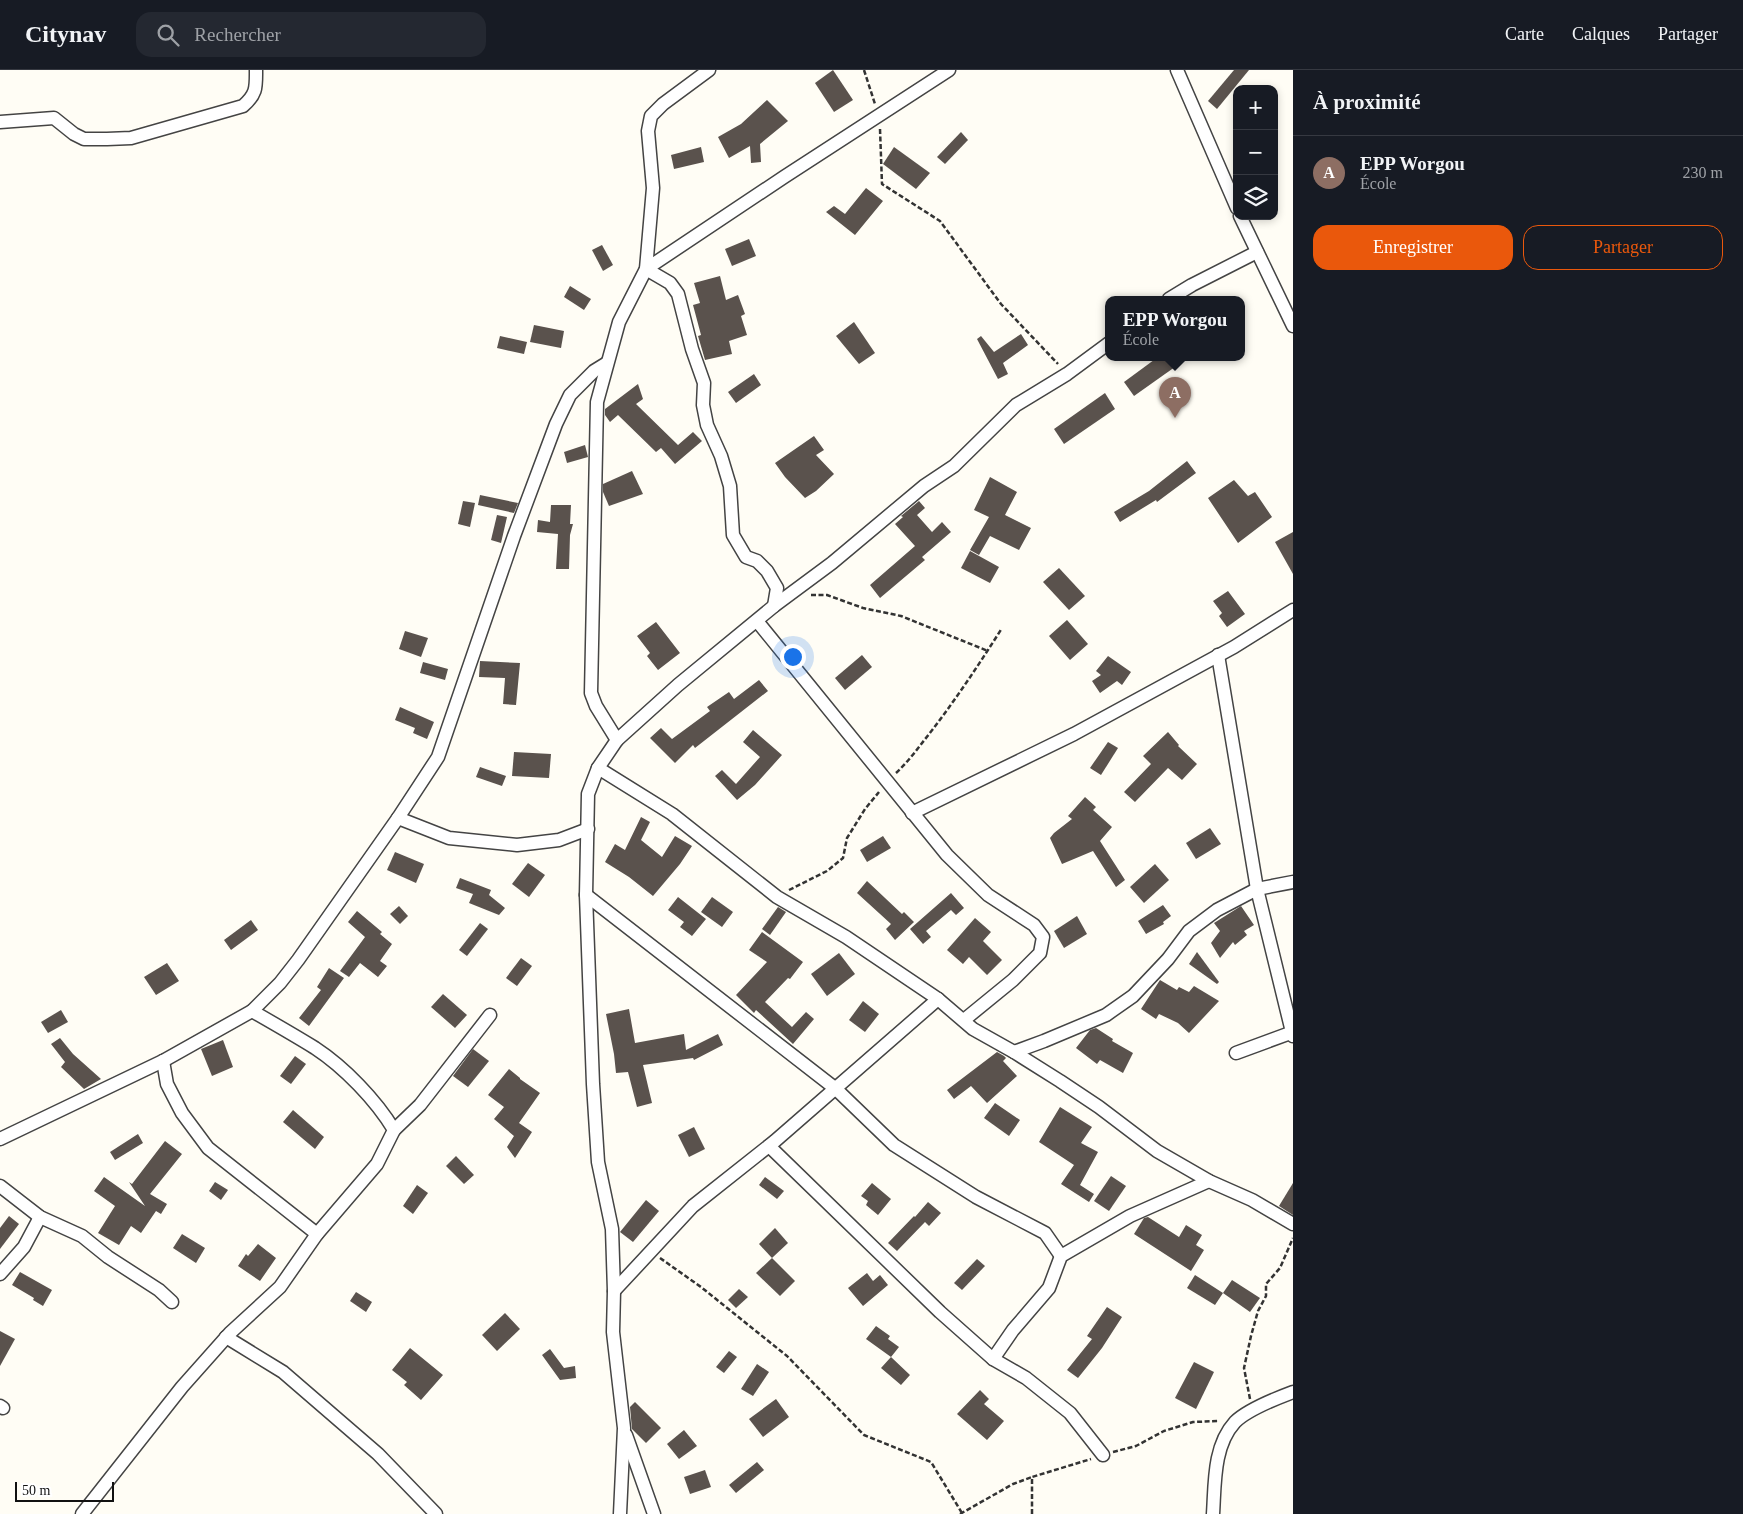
<!DOCTYPE html>
<html lang="fr">
<meta charset="utf-8">
<style>
:root{--surface:#171b24;--page:#242831;--text:#f1f3f6;--muted:#9ea1a6;--line:#363941;--accent:#ea580c}
body{margin:0;font-family:"Times New Roman",serif;background:var(--page);color:var(--text)}
.controls{position:absolute;right:15px;top:15px;display:grid;overflow:hidden;border-radius:10px;box-shadow:0 2px 8px #0003}
.controls button{width:45px;height:45px;display:grid;place-items:center;padding:0;border:0;border-bottom:1px solid var(--line);background:var(--surface);color:var(--text);font:25px sans-serif}
.scale{position:absolute;left:15px;bottom:12px;width:99px;box-sizing:border-box;padding-left:5px;border:2px solid #111;border-top:0;font-size:14px;line-height:18px;white-space:nowrap;color:#111;-webkit-text-stroke:4px #fff;paint-order:stroke}
.you{position:absolute;left:792px;top:586px;width:18px;height:18px;margin:-12px;border:4px solid #fff;border-radius:50%;background:#1a73e8;box-shadow:0 0 0 8px #1a73e833}
.badge{display:grid;place-items:center;width:32px;height:32px;border-radius:50%;background:var(--accent);color:#fff;font-size:16px;font-weight:700}
.pin{position:absolute;translate:-50% -41px;filter:drop-shadow(0 1px 2px #0008)}
.pin::after{content:'';position:absolute;top:26px;width:18px;height:15px;background:inherit;clip-path:polygon(0 0,100% 0,50% 100%)}
.popup{position:absolute;left:1105px;top:226px;width:140px;height:65px;box-sizing:border-box;display:grid;place-content:center;border-radius:10px;background:var(--surface);filter:drop-shadow(0 1px 4px #0005);font-size:16px;white-space:nowrap;color:var(--muted)}
.popup b{font-size:19px;color:var(--text)}
.popup::after{content:'';position:absolute;left:50%;top:100%;margin-left:-10px;border:10px solid transparent;border-top-color:var(--surface)}
.list{margin:0;padding:0;list-style:none}
h2{display:flex;justify-content:space-between;align-items:center;height:65px;margin:0;padding:0 20px;font-size:21px}
h2 small{font-size:16px;font-weight:400;color:var(--muted)}
.list li{display:grid;grid-template-columns:32px 1fr auto;gap:15px;align-items:center;box-sizing:border-box;height:75px;padding:0 20px;border-top:1px solid var(--line)}
.list b{display:block;font-size:19px;white-space:nowrap}
.list p{margin:0;font-size:16px;white-space:nowrap;color:var(--muted)}
.list em{font-size:16px;font-style:normal;color:var(--muted)}
.actions{display:flex;gap:10px;padding:15px 20px}
.actions a{flex:1;padding:11px 0;border:1px solid var(--accent);border-radius:15px;text-align:center;font-size:18px;color:var(--accent)}
.actions .main{background:var(--accent);color:#fff}
.icon{flex:none;width:28px;height:28px;fill:none;stroke:currentColor;stroke-width:2;stroke-linecap:round;stroke-linejoin:round}
.map{position:relative;flex:none;width:1293px;height:1444px;overflow:hidden}
header{display:flex;align-items:center;gap:30px;box-sizing:border-box;height:70px;padding:0 25px;background:var(--surface);border-bottom:1px solid var(--line)}
header strong{font-size:24px}
nav{display:flex;gap:28px;margin-inline-start:auto;font-size:18px}
.search{width:350px;height:45px;background:var(--page);display:flex;align-items:center;gap:12px;box-sizing:border-box;padding:0 18px;border-radius:15px;color:var(--muted);font-size:19px}
main{display:flex}
aside{flex:1;background:var(--surface)}
.map>svg:first-child{display:block}
</style>
<header>
<strong>Citynav</strong>
<div class="search"><svg class="icon" aria-label="search" viewBox="0 0 24 24"><circle cx="10" cy="10" r="6"/><path d="M15 15l6 6"/></svg>Rechercher</div>
<nav><a>Carte</a><a>Calques</a><a>Partager</a></nav>
</header>
<main>
<div class="map">
<svg width="1293" height="1444" viewBox="0 0 1293 1444">
<rect width="100%" height="100%" fill="#fffdf5"/>
<!-- building -->
<g fill="#5a524d">
<path d="M833 0 853 30 834 42 815 13Z"/>
<path d="M1234 0H1249L1217 39 1208 31Z"/>
<path d="M767 30 788 51 760 74 761 92 751 93 750 76 729 88 718 67 741 54Z"/>
<path d="M961 62 968 70 945 94 937 87Z"/>
<path d="M701 77 704 92 674 99 671 85Z"/>
<path d="M894 77 930 103 916 119 883 94Z"/>
<path d="M866 118 883 131 855 165 826 142 834 136 845 144Z"/>
<path d="M749 169 756 186 732 196 725 179Z"/>
<path d="M602 175 613 195 603 201 592 180Z"/>
<path d="M720 206 726 230 738 225 745 244 741 246 747 265 729 271 732 284 705 290 698 266 701 265 693 235 700 233 694 213Z"/>
<path d="M570 216 591 229 584 240 564 227Z"/>
<path d="M854 252 875 283 859 294 836 266Z"/>
<path d="M534 255 564 261 561 278 530 272Z"/>
<path d="M1021 264 1028 275 1003 293 1008 304 998 309 977 269 981 266 994 282Z"/>
<path d="M500 266 527 272 524 284 497 278Z"/>
<path d="M1158 287H1189L1134 326 1124 312Z"/>
<path d="M754 304 761 315 736 333 728 322Z"/>
<path d="M638 314 643 329 636 334 678 375 693 362 702 371 675 394 661 378 656 382 618 345 610 352 605 345V339Z"/>
<path d="M1105 323 1115 339 1064 374 1054 359Z"/>
<path d="M814 366 824 380 816 385 834 404 816 421 805 428 785 407 775 393Z"/>
<path d="M585 375 588 387 567 393 564 382Z"/>
<path d="M1187 391 1196 403 1157 432 1156 430 1120 452 1114 442 1149 421Z"/>
<path d="M632 401 643 424 609 436 603 422V414Z"/>
<path d="M990 407 1017 422 1005 445 1031 458 1019 480 990 466 979 485 970 480 989 447 974 440Z"/>
<path d="M1234 410 1248 426 1255 422 1272 447 1238 473 1208 428Z"/>
<path d="M480 425 518 433 514 443 478 435Z"/>
<path d="M463 431 475 433 470 457 458 454Z"/>
<path d="M919 431 925 438 917 445 932 462 942 452 951 462 922 487 925 490 880 528 870 515 915 476 895 454 903 447 901 446Z"/>
<path d="M551 435H571L570 454H573L570 465 569 499H556L558 464 537 462 538 450 550 452Z"/>
<path d="M497 445 507 447 501 473 491 470Z"/>
<path d="M1293 462V504L1275 472Z"/>
<path d="M970 481 999 497 990 513 961 498Z"/>
<path d="M1059 498 1085 526 1069 540 1043 512Z"/>
<path d="M1228 521 1245 544 1227 557 1219 546 1222 543 1213 531Z"/>
<path d="M1067 550 1088 574 1070 590 1049 566Z"/>
<path d="M656 552 680 583 658 600 647 586 650 583 637 566Z"/>
<path d="M405 561 428 568 421 587 399 579Z"/>
<path d="M862 585 872 597 845 620 835 608Z"/>
<path d="M1108 586 1131 602 1122 615 1117 611 1100 623 1092 611 1101 605 1096 601Z"/>
<path d="M480 591 520 593 516 635 503 634 505 608 479 607Z"/>
<path d="M423 592 448 599 445 610 420 603Z"/>
<path d="M759 610 768 621 695 678 693 675 675 693 650 668 661 658 672 669 710 641 707 637 729 622 734 629Z"/>
<path d="M400 637 434 652 427 669 413 663 415 658 395 650Z"/>
<path d="M753 660 782 685 755 715 737 730 715 706 722 700 736 714 760 687 743 672Z"/>
<path d="M1168 662 1179 675 1178 676 1197 694 1182 710 1168 698 1135 732 1124 722 1151 694 1143 686Z"/>
<path d="M1108 672 1118 678 1101 705 1090 698Z"/>
<path d="M514 682 551 684 549 708 512 706Z"/>
<path d="M480 697 506 706 502 716 476 707Z"/>
<path d="M1085 727 1096 737 1093 740 1112 757 1100 771 1125 810 1116 817 1093 781 1062 794 1050 768 1054 763 1072 749 1068 746Z"/>
<path d="M641 747 650 752 641 770 662 787 675 766 692 776 680 794 653 826 629 807 605 792 615 774 625 780Z"/>
<path d="M1210 758 1221 774 1196 789 1186 773Z"/>
<path d="M883 766 891 778 867 792 860 780Z"/>
<path d="M395 782 424 794 416 813 387 800Z"/>
<path d="M528 793 545 805 529 827 512 814Z"/>
<path d="M1155 794 1169 810 1144 833 1130 817Z"/>
<path d="M460 808 491 820 489 825 505 838 499 845 469 833 473 824 456 818Z"/>
<path d="M867 811 902 844 904 842 914 852 895 870 886 859 891 854 857 823Z"/>
<path d="M951 823 964 838 956 845 951 840 926 861 931 867 923 874 910 859Z"/>
<path d="M678 827 706 849 692 866 680 857 684 852 668 840Z"/>
<path d="M712 827 733 842 722 857 701 842Z"/>
<path d="M1163 835 1171 846 1163 852 1164 854 1146 864 1138 851Z"/>
<path d="M399 836 408 846 400 854 390 844Z"/>
<path d="M1241 836 1254 855 1244 861 1247 865 1235 875 1233 872 1220 888 1211 873 1220 861 1214 853Z"/>
<path d="M778 837 786 842 770 865 762 859Z"/>
<path d="M357 841 382 862 380 864 392 874 380 891 387 896 378 907 360 893 349 907 340 901 365 867 348 852Z"/>
<path d="M1077 846 1087 864 1064 878 1054 861Z"/>
<path d="M975 848 991 862 983 871 1002 890 987 905 969 887 963 894 947 880Z"/>
<path d="M251 850 258 860 231 880 224 870Z"/>
<path d="M480 853 488 859 467 886 459 880Z"/>
<path d="M762 862 803 892 790 909 788 908 765 932 792 957 806 942 814 949 793 974 756 940 754 943 736 925 767 892 749 880Z"/>
<path d="M1197 882 1219 912 1217 914 1189 894Z"/>
<path d="M839 883 855 904 827 926 811 904Z"/>
<path d="M521 888 532 896 517 916 506 908Z"/>
<path d="M167 893 179 911 156 925 144 907Z"/>
<path d="M329 898 344 908 309 956 299 948 321 920 317 917Z"/>
<path d="M1160 910 1177 920 1179 917 1189 922 1194 916 1219 931 1189 963 1178 953 1159 944 1156 949 1141 939Z"/>
<path d="M443 924 467 945 455 958 431 937Z"/>
<path d="M863 931 879 944 865 962 849 950Z"/>
<path d="M629 939 635 973 684 964 686 980 718 964 723 975 694 990 693 988 643 995 652 1033 637 1037 628 1002 616 1003 614 984 606 944Z"/>
<path d="M61 940 68 952 48 963 41 952Z"/>
<path d="M1096 958 1113 969 1112 971 1133 983 1123 1003 1100 990 1097 994 1076 978 1090 960Z"/>
<path d="M60 968 73 984 101 1009 84 1019 61 997 65 992 51 974Z"/>
<path d="M223 970 233 997 212 1006 201 979Z"/>
<path d="M473 979 489 991 468 1017 453 1006Z"/>
<path d="M997 982 1004 986 1006 988 1003 991 1017 1006 987 1033 971 1016 954 1029 947 1020Z"/>
<path d="M295 986 306 994 291 1014 280 1006Z"/>
<path d="M509 999 520 1008V1009L540 1023 519 1053 532 1062 515 1088 507 1077 514 1066 494 1049 504 1037 488 1025Z"/>
<path d="M995 1033 1020 1050 1009 1066 984 1048Z"/>
<path d="M1060 1037 1092 1057 1081 1073 1098 1082 1080 1115 1094 1124 1089 1132 1061 1114 1074 1095 1039 1072Z"/>
<path d="M293 1040 324 1067 315 1079 283 1052Z"/>
<path d="M694 1057 705 1079 689 1087 678 1065Z"/>
<path d="M138 1064 143 1073 115 1090 110 1082Z"/>
<path d="M165 1071 182 1084 150 1124 167 1134 161 1144 156 1141 141 1163 131 1156 119 1175 98 1163 115 1136 94 1121 104 1107 145 1136 129 1112 132 1114Z"/>
<path d="M456 1086 474 1105 464 1114 446 1096Z"/>
<path d="M1111 1106 1126 1116 1109 1141 1094 1131Z"/>
<path d="M765 1107 784 1121 777 1129 759 1115Z"/>
<path d="M215 1112 228 1120 221 1130 209 1121Z"/>
<path d="M872 1113 891 1129 878 1145 866 1135 868 1131 861 1126Z"/>
<path d="M1293 1113V1145L1279 1136Z"/>
<path d="M417 1115 428 1123 413 1144 403 1136Z"/>
<path d="M646 1130 659 1141 633 1172 620 1162Z"/>
<path d="M928 1132 941 1143 929 1156 925 1152 897 1181 888 1173 914 1146 915 1147Z"/>
<path d="M9 1146 19 1154 0 1179V1158Z"/>
<path d="M1148 1147 1179 1167 1186 1155 1202 1165 1196 1175 1204 1180 1191 1201 1134 1164 1144 1148Z"/>
<path d="M775 1158 788 1173 772 1188 759 1174Z"/>
<path d="M182 1164 205 1178 196 1193 173 1178Z"/>
<path d="M258 1174 276 1188 260 1211 238 1196 246 1184 248 1186Z"/>
<path d="M772 1188 795 1211 780 1226 756 1203Z"/>
<path d="M977 1189 985 1196 962 1220 954 1213Z"/>
<path d="M20 1202 52 1220 43 1236 33 1230 34 1228 12 1215Z"/>
<path d="M867 1203 873 1211 880 1205 888 1215 863 1236 848 1218Z"/>
<path d="M1195 1205 1223 1223 1215 1235 1187 1218Z"/>
<path d="M1232 1210 1260 1228 1250 1242 1223 1223Z"/>
<path d="M739 1219 748 1227 736 1238 728 1230Z"/>
<path d="M356 1222 372 1232 366 1242 350 1231Z"/>
<path d="M1107 1237 1122 1247 1102 1278 1078 1308 1067 1300 1092 1269 1087 1266Z"/>
<path d="M505 1243 520 1259 497 1281 482 1265Z"/>
<path d="M876 1256 890 1266 888 1269 899 1277 891 1287 910 1305 901 1315 881 1298 891 1287 866 1269Z"/>
<path d="M0 1261 15 1269 0 1296Z"/>
<path d="M410 1278 443 1305 421 1330 404 1315 407 1312 392 1300Z"/>
<path d="M550 1279 564 1298 575 1296 576 1308 560 1310 542 1285Z"/>
<path d="M729 1281 737 1287 724 1303 716 1297Z"/>
<path d="M1194 1292 1214 1302 1196 1339 1175 1328Z"/>
<path d="M757 1294 769 1302 753 1326 741 1319Z"/>
<path d="M980 1320 989 1329 984 1334 1004 1351 987 1370 957 1344Z"/>
<path d="M776 1329 789 1347 763 1367 749 1349Z"/>
<path d="M635 1332 661 1358 646 1373 632 1359 630 1337Z"/>
<path d="M684 1360 697 1376 679 1389 667 1374Z"/>
<path d="M757 1392 764 1400 736 1423 729 1415Z"/>
<path d="M705 1400 711 1417 690 1424 684 1407Z"/>
</g>
<g fill="none" stroke-linecap="round" stroke-linejoin="round">
<!-- minor casing -->
<g stroke="#444" stroke-width="15">
<g id="minor">
<path d="M1177 0 1237 138"/>
<path d="M0 52 54 48 74 64 84 69H107L131 68 243 36C257 24 256 17 256 0"/>
<path d="M1240 146 1293 256"/>
<path d="M1169 229 1192 215 1257 182"/>
<path d="M774 536 777 518 767 501 757 491 746 487 733 465 730 416 721 386 707 355 703 335 704 313 692 279 678 224 670 213 646 199 784 107 949 0"/>
<path d="M757 551 947 785 988 825 1034 855 1043 867 1040 883 1013 910 964 950"/>
<path d="M1218 585 1257 819 1293 966"/>
<path d="M617 670 678 615 774 536 832 493 924 416 954 396 1016 335 1067 304 1109 273"/>
<path d="M598 698 672 744 777 827 846 867 938 929 973 959 1014 982 1060 1011 1099 1037 1157 1081 1209 1111 1252 1130 1293 1154"/>
<path d="M912 743 1074 664 1234 577 1293 540"/>
<path d="M398 748 449 768 517 775 559 770 588 759"/>
<path d="M586 825 836 1019 894 1075 976 1127 1045 1163 1061 1186"/>
<path d="M1014 982 1044 971 1106 945 1133 926 1168 889 1189 861 1217 840 1257 819 1293 812"/>
<path d="M1236 983 1293 962"/>
<path d="M163 991 167 1014 182 1043 208 1078 317 1164"/>
<path d="M394 1060 420 1035 490 945"/>
<path d="M0 1069 163 991 252 941 280 913 298 890 398 748 438 687 514 466 556 354 570 325 594 301 607 293"/>
<path d="M769 1076 940 1242 993 1289 1026 1308 1070 1343 1103 1385"/>
<path d="M0 1116 40 1147 82 1166 108 1187 159 1220 172 1232"/>
<path d="M0 1204 24 1177 40 1147"/>
<path d="M614 1221 693 1136 775 1071 938 929"/>
<path d="M226 1267 283 1302 378 1384 436 1444"/>
<path d="M993 1289 1013 1260 1049 1218 1061 1186 1130 1146 1209 1111"/>
<path d="M0 1336 3 1338"/>
<path d="M626 1365 654 1444"/>
<path d="M82 1444 182 1317 230 1263 280 1217 317 1164 377 1094 394 1060C376 1030 344 997 315 978 294 965 273 953 252 941"/>
<path d="M620 1444 624 1358 613 1262 614 1221 612 1159 598 1092 593 1014 586 825 588 724 598 698 617 670 596 636 591 623 597 332 619 252 646 199 653 118 648 61 651 46 663 34 709 0"/>
<path d="M1213 1444C1215 1414 1213 1376 1235 1352 1247 1340 1277 1328 1293 1322"/>
</g>
</g>
<!-- path -->
<g stroke="#333" stroke-width="2.5" stroke-dasharray="5 2.5" stroke-linecap="butt">
<path d="M864 0 875 34"/>
<path d="M880 59 882 114 940 151 1001 234 1058 294"/>
<path d="M811 525H827L863 538 901 546 988 581"/>
<path d="M896 703C910 690 921 674 933 659 958 626 980 593 1002 558"/>
<path d="M789 820 827 801 843 788 847 768 865 739 879 722"/>
<path d="M660 1188 701 1217 787 1286 864 1365 931 1392 962 1443"/>
<path d="M1250 1329 1244 1298 1251 1266 1258 1241 1266 1226V1214L1280 1198 1293 1168"/>
<path d="M1113 1382 1136 1376 1164 1361 1193 1352 1219 1351"/>
<path d="M960 1444 1013 1414 1032 1407"/>
<path d="M1032 1444V1407L1091 1389"/>
</g>
<!-- minor -->
<use href="#minor" stroke="#fff" stroke-width="12"/>
</g>
</svg>
<div class="controls">
<button>+</button>
<button>−</button>
<button><svg class="icon" aria-label="layers" viewBox="0 0 24 24"><path d="M12 4l9 5-9 5-9-5zM3 14l9 5 9-5"/></svg></button>
</div>
<div class="scale">50 m</div>
<div class="you"></div>
<div class="pin badge" style="left:1175px;top:348px;background:#8d6e63">A</div>
<div class="popup"><b>EPP Worgou</b>École</div>
</div>
<aside>
<h2>À proximité<small></small></h2>
<ul class="list">
<li><span class="badge" style="background:#8d6e63">A</span><div><b>EPP Worgou</b><p>École</p></div><em>230 m</em></li>
</ul>
<div class="actions"><a class="main">Enregistrer</a><a>Partager</a></div>
</aside>
</main>
